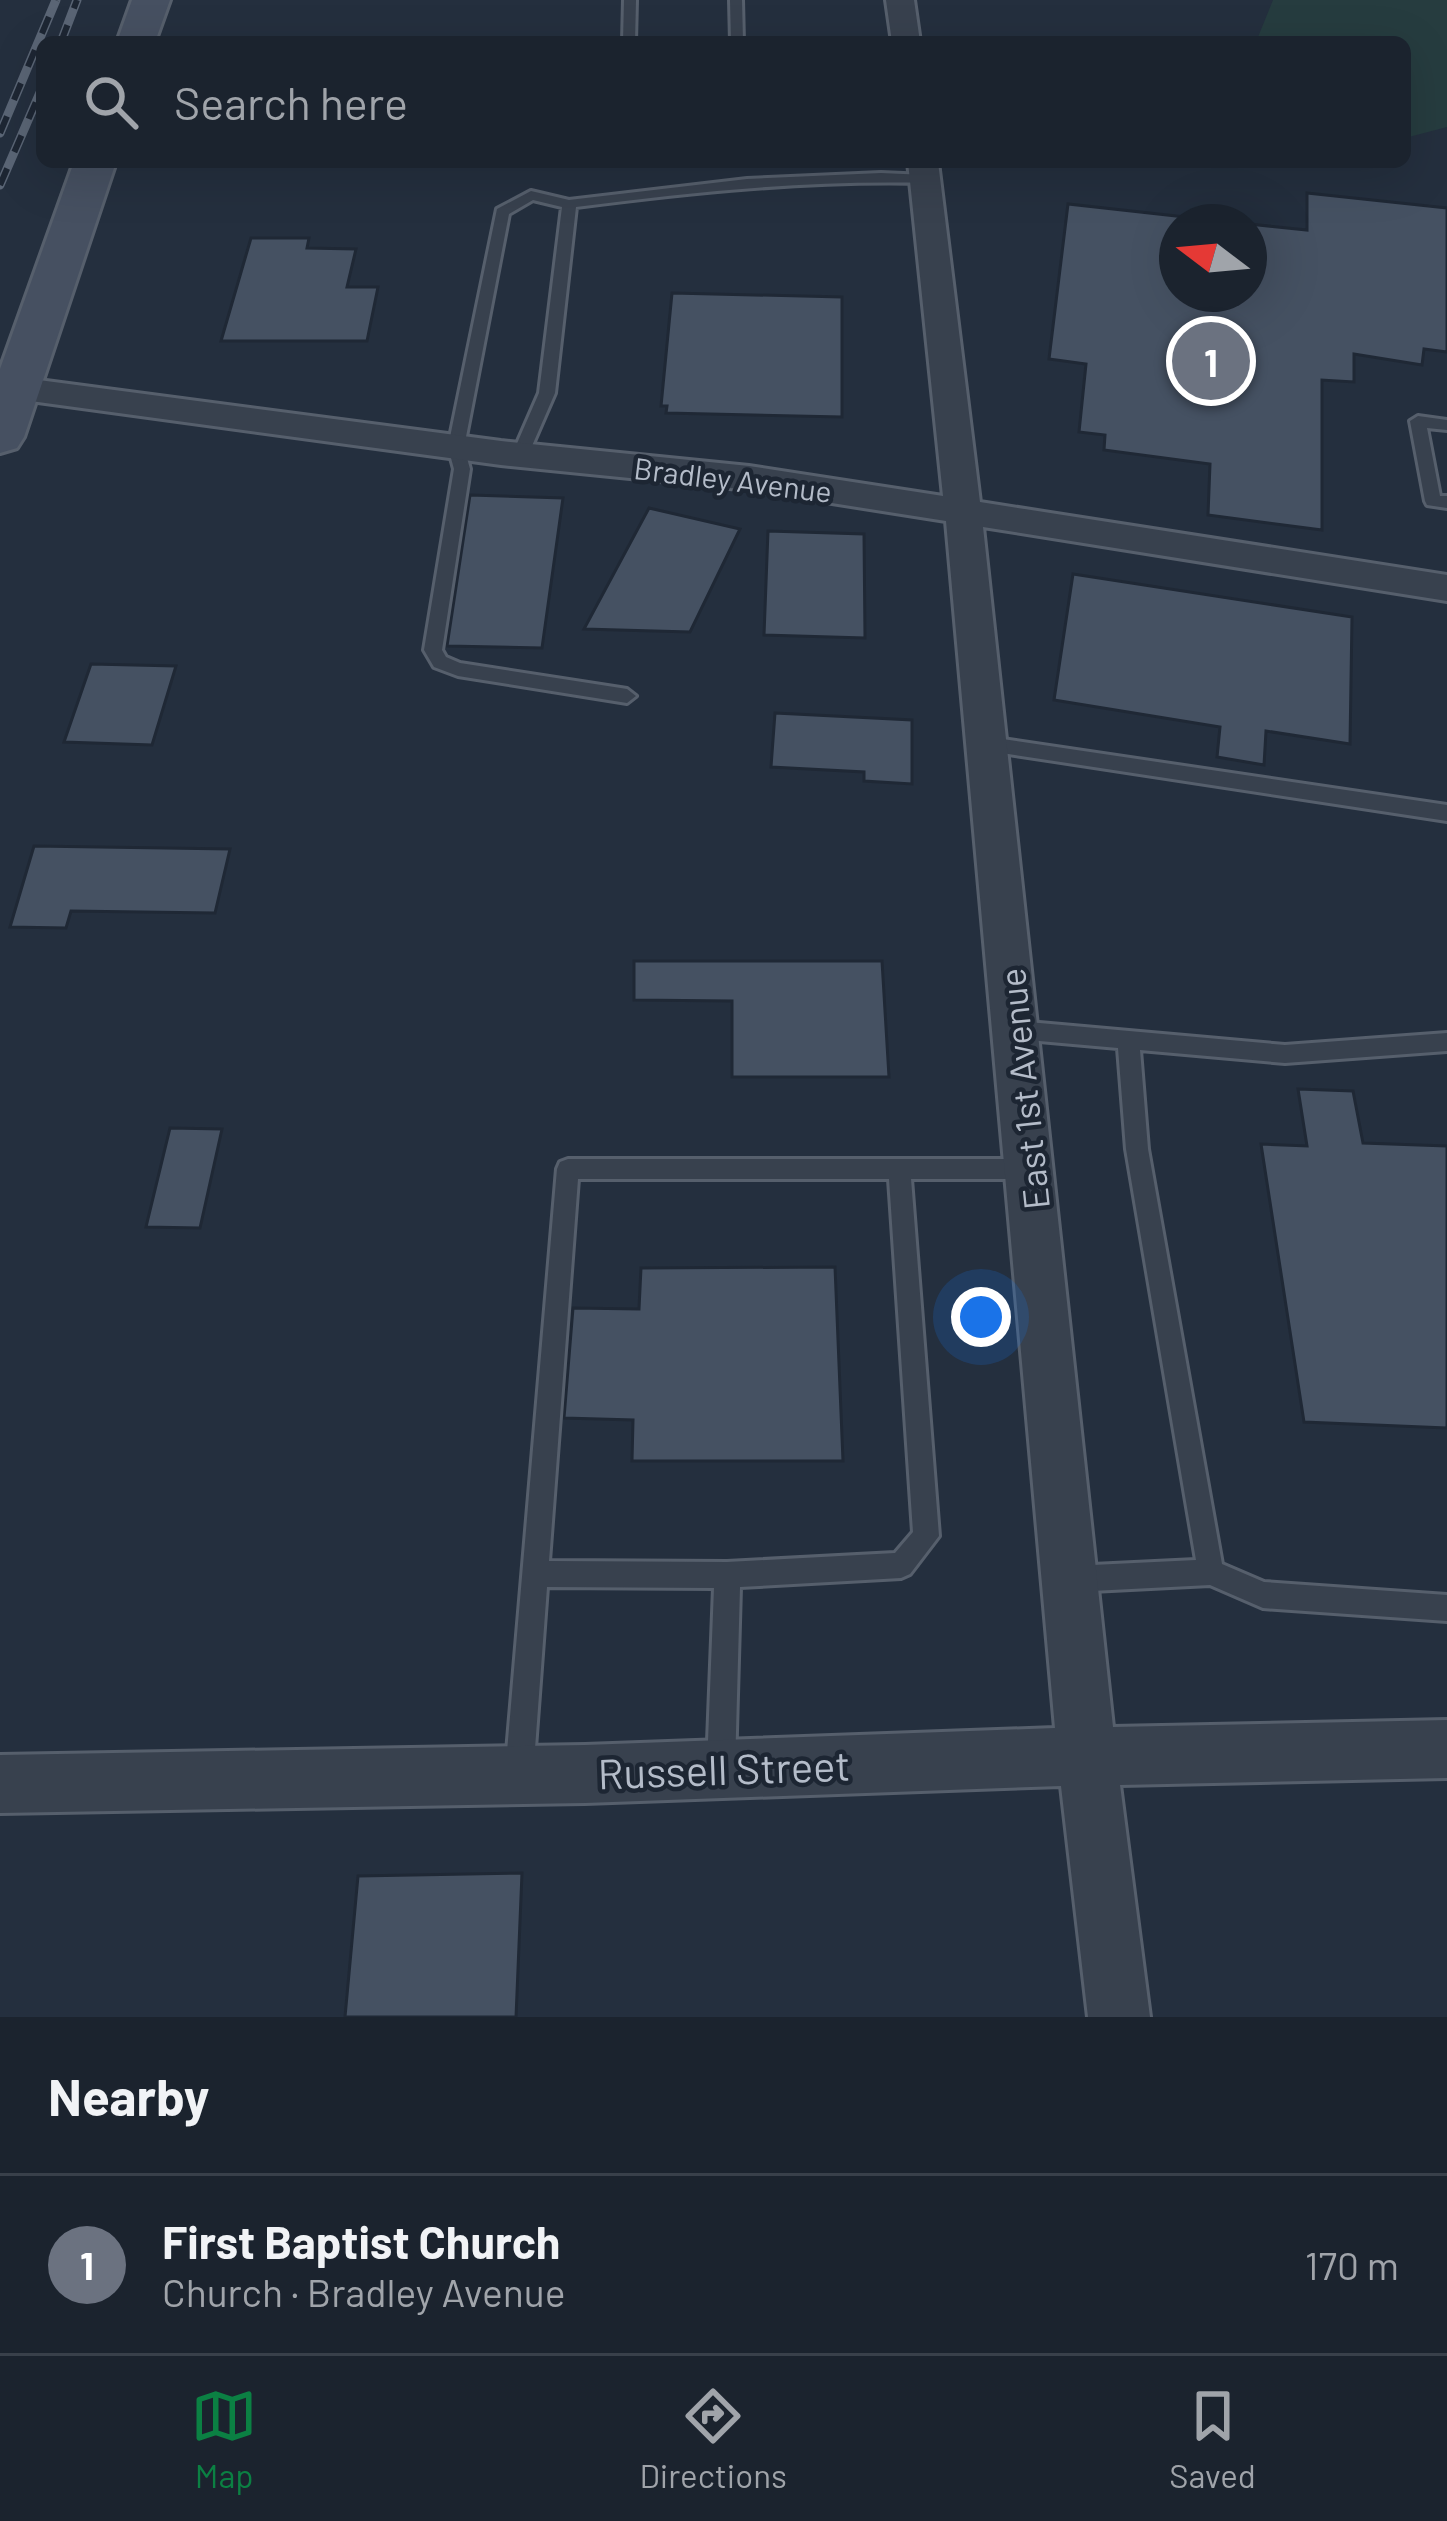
<!DOCTYPE html>
<meta charset="utf-8">
<style>
:root{--surface:#1b232e;--page:#242b36;--text:#f1f3f6;--muted:#a0a4aa;--line:#39404a;--accent:#0b8043}
body{margin:0;font-family:Barlow,sans-serif;background:var(--page);color:var(--text)}
.compass{position:absolute;left:1159px;top:204px;width:108px;height:108px;border-radius:50%;background:var(--surface);box-shadow:0 12px 48px #0002;rotate:286deg}
.you{position:absolute;left:981px;top:1317px;width:42px;height:42px;margin:-30px;border:9px solid #fff;border-radius:50%;background:#1a73e8;box-shadow:0 0 0 18px #1a73e833}
.badge{display:grid;place-items:center;width:78px;height:78px;border-radius:50%;background:var(--accent);color:#fff;font-size:39px;font-weight:700}
.pin{position:absolute;translate:-50% -50%;border:6px solid #fff;box-shadow:0 3px 12px #0006}
.list{margin:0;padding:0;list-style:none}
h2{display:flex;justify-content:space-between;align-items:center;height:156px;margin:0;padding:0 48px;font-size:51px}
h2 small{font-size:39px;font-weight:400;color:var(--muted)}
.list li{display:grid;grid-template-columns:78px 1fr auto;gap:36px;align-items:center;box-sizing:border-box;height:180px;padding:0 48px;border-top:3px solid var(--line)}
.list b{display:block;font-size:45px;white-space:nowrap}
.list p{margin:0;font-size:39px;white-space:nowrap;color:var(--muted)}
.list em{font-size:39px;font-style:normal;color:var(--muted)}
.icon{flex:none;width:66px;height:66px;fill:none;stroke:currentColor;stroke-width:2;stroke-linecap:round;stroke-linejoin:round}
.map{position:relative;flex:none;width:1447px;height:2017px;overflow:hidden}
.search{position:absolute;background:var(--surface);box-shadow:0 12px 48px #0002;left:36px;right:36px;top:36px;height:132px;display:flex;align-items:center;gap:30px;box-sizing:border-box;padding:0 42px;border-radius:18px;color:var(--muted);font-size:45px}
.sheet{height:336px;background:var(--surface)}
nav{display:flex;justify-content:space-around;align-items:center;box-sizing:border-box;height:168px;border-top:3px solid var(--line);background:var(--surface);font-size:33px;color:var(--muted)}
nav a{display:grid;justify-items:center;gap:6px}
nav .on{color:var(--accent)}
.map>svg:first-child{display:block}
</style>
<div class="map">
<svg width="1447" height="2017" viewBox="0 0 1447 2017">
<rect width="100%" height="100%" fill="#242f3e"/>
<!-- green -->
<path fill="#263c3f" d="M1273 0H1447V127L1405 138V42H1256Z"/>
<!-- building -->
<g fill="#455162" stroke="#1f2835" stroke-width="3">
<path d="M1307 193 1447 208V352L1424 349 1422 365 1354 354V382L1322 380V530L1208 515 1210 464 1104 450 1105 435 1079 432 1086 364 1049 359 1068 204 1230 222H1177V294H1249V224L1307 230Z"/>
<path d="M251 238H309L307 248 356 249 347 287H378L367 341H221Z"/>
<path d="M672 293 842 297V417L666 413 667 406H661Z"/>
<path d="M470 495 563 498 542 648 447 646Z"/>
<path d="M649 508 740 529 690 632 584 629Z"/>
<path d="M768 531 864 534 865 638 764 635Z"/>
<path d="M1073 574 1352 617 1350 744 1266 731 1264 765 1217 757 1220 727 1054 700Z"/>
<path d="M91 664 176 666 152 745 64 742Z"/>
<path d="M775 713 912 720V784L864 781V772L771 767Z"/>
<path d="M34 846 230 849 215 913 71 911 66 928 10 927Z"/>
<path d="M634 961H882L889 1077H732V1001L634 1000Z"/>
<path d="M1298 1089 1353 1091 1363 1143 1447 1146V1428L1304 1422 1261 1144 1307 1146Z"/>
<path d="M170 1128 222 1129 200 1228 146 1227Z"/>
<path d="M835 1267 843 1461H632L633 1420 564 1418 573 1308 639 1309 641 1268Z"/>
<path d="M522 1873 516 2017H345L358 1876Z"/>
</g>
<g fill="none" stroke-linecap="round" stroke-linejoin="round">
<!-- service casing -->
<g stroke="#565f6c" stroke-width="6">
<g id="service">
<path d="M624 0H636L635 42H623Z"/>
<path d="M730 0H742L743 42H731Z"/>
<path d="M881 173 926 175 933 179 926 183C808 180 692 192 576 207L555 393 528 455 520 460 512 455 539 393 562 207 533 200 509 214 464 447 470 469 442 650 446 657 460 663 627 689 636 696 627 703 458 676 434 667 424 650 454 469 448 447 497 209 531 191 569 200 747 179Z"/>
<path d="M1418 416 1447 420V430L1427 428 1440 496H1447V508L1427 505 1425 501 1410 421Z"/>
<path d="M989 737 1447 805V821L989 751 980 744Z"/>
<path d="M1017 1021 1285 1045 1447 1033V1051L1285 1063 1140 1050 1148 1149 1222 1564 1264 1582 1447 1595V1621L1263 1608 1210 1585 1072 1592 1063 1588 1059 1579 1063 1570 1072 1566 1196 1560 1126 1149 1118 1048 1017 1039 1010 1036 1006 1030 1010 1024Z"/>
<path d="M568 1159H1031L1039 1162 1042 1169 1039 1176 1031 1179H911L939 1536 910 1574 901 1578 740 1587 735 1767 731 1777 721 1781 711 1777 707 1767 714 1588 547 1587 533 1775 529 1785 519 1789 509 1785 505 1775 557 1169 560 1162ZM578 1179H889L913 1532 895 1553 727 1562 549 1561Z"/>
</g>
</g>
<!-- minor casing -->
<g stroke="#565f6c" stroke-width="6">
<g id="minor">
<path d="M886 0H914L920 42H892Z"/>
<path d="M908 162H938L980 502 1447 575V601L983 527 1113 1727 1447 1720V1778L1120 1785 1150 2017H1088L1061 1786 585 1803 0 1813V1755L585 1745 1055 1728 946 521 749 490 501 465 16 399 0 390 4 380 16 377 501 441 749 466 943 496Z"/>
</g>
</g>
<!-- secondary casing -->
<g stroke="#565f6c" stroke-width="6">
<g id="secondary">
<path d="M132 0H170L155 42H117Z"/>
<path d="M74 162H116L24 437 17 448 0 453V369Z"/>
</g>
</g>
<!-- service -->
<use href="#service" fill="#38414e" fill-rule="evenodd"/>
<!-- minor -->
<use href="#minor" fill="#38414e" fill-rule="evenodd"/>
<!-- secondary -->
<use href="#secondary" fill="#465061" fill-rule="evenodd"/>
<!-- rail casing -->
<g stroke="#5a6575" stroke-width="9">
<g id="rail">
<path d="M61 42 77 0"/>
<path d="M0 133 56 0"/>
<path d="M0 185 42 88"/>
</g>
</g>
<!-- rail -->
<use href="#rail" stroke="#1d2633" stroke-width="6" stroke-dasharray="18" stroke-linecap="butt"/>
</g>
<g text-anchor="middle" dominant-baseline="central" stroke-width="9" stroke-linejoin="round" paint-order="stroke">
<!-- far-street labels -->
<g font-size="30" fill="#b4bcc9" stroke="#1d2633">
<text transform="translate(733 479) rotate(7)">Bradley Avenue</text>
</g>
<!-- street labels -->
<g font-size="36" fill="#b4bcc9" stroke="#1d2633">
<text transform="translate(1023 1089) rotate(-96)">East 1st Avenue</text>
</g>
<!-- near-street labels -->
<g font-size="42" fill="#b4bcc9" stroke="#1d2633">
<text transform="translate(724 1768) rotate(-2)">Russell Street</text>
</g>
</g>
</svg>
<svg class="compass" viewBox="-18 -18 36 36"><path d="M0-13l5 13h-10z" fill="#e53935"/><path d="M0 13l5-13h-10z" fill="#a0a4aa"/></svg>
<div class="you"></div>
<div class="pin badge" style="left:1211px;top:361px;background:#6b7280">1</div>
<div class="search"><svg class="icon" aria-label="search" viewBox="0 0 24 24"><circle cx="10" cy="10" r="6"/><path d="M15 15l6 6"/></svg>Search here</div>
</div>
<section class="sheet">
<h2>Nearby<small></small></h2>
<ul class="list">
<li><span class="badge" style="background:#6b7280">1</span><div><b>First Baptist Church</b><p>Church · Bradley Avenue</p></div><em>170 m</em></li>
</ul>
</section>
<nav>
<a class="on"><svg class="icon" aria-label="map" viewBox="0 0 24 24"><path d="M3 6l6-2 6 2 6-2v14l-6 2-6-2-6 2zM9 4v14M15 6v14"/></svg>Map</a>
<a><svg class="icon" aria-label="directions" viewBox="0 0 24 24"><path d="M12 3l9 9-9 9-9-9zM9 14v-3h6M13 9l2 2-2 2"/></svg>Directions</a>
<a><svg class="icon" aria-label="saved" viewBox="0 0 24 24"><path d="M7 4h10v16l-5-4-5 4z"/></svg>Saved</a>
</nav>
